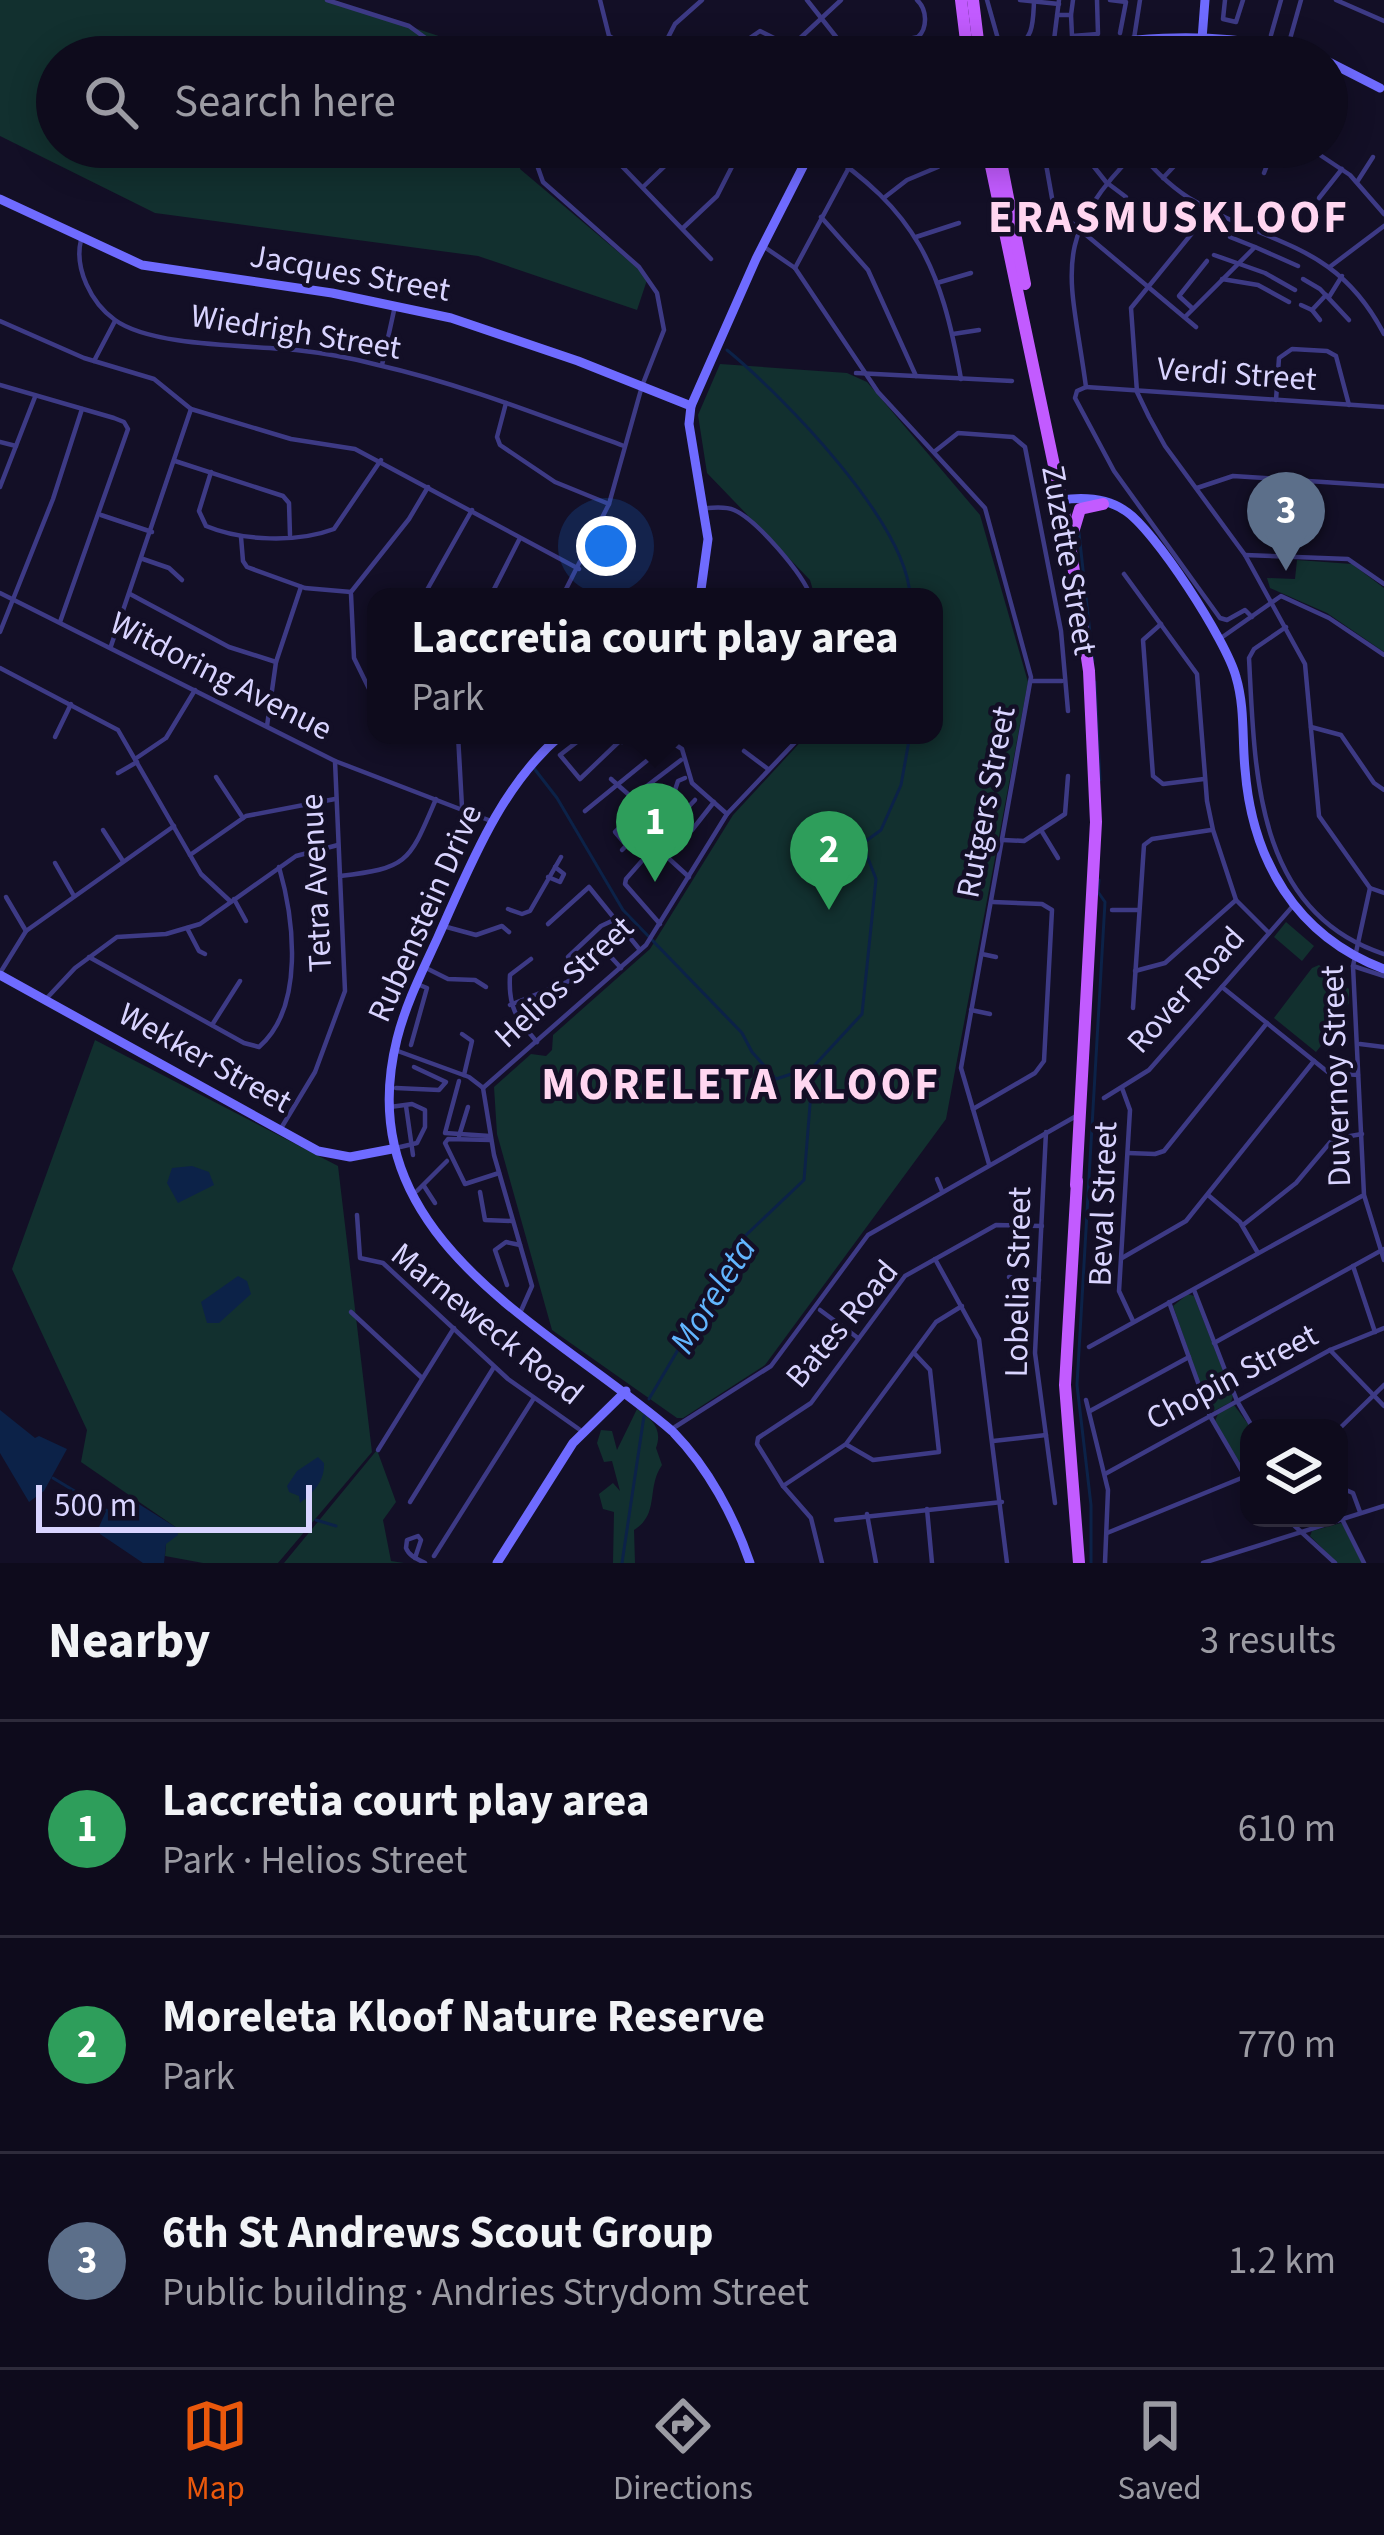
<!DOCTYPE html>
<meta charset="utf-8">
<style>
:root{--surface:#0e0b1c;--page:#1c1929;--text:#f1f3f6;--muted:#9b9ba3;--line:#2e2b3b;--accent:#ea580c}
body{margin:0;font-family:"Source Sans 3",sans-serif;background:var(--page);color:var(--text)}
.controls{position:absolute;right:36px;bottom:36px;display:grid;overflow:hidden;border-radius:24px;box-shadow:0 6px 30px #0003}
.controls button{width:108px;height:108px;display:grid;place-items:center;padding:0;border:0;border-bottom:3px solid var(--line);background:var(--surface);color:var(--text);font:60px sans-serif}
.scale{position:absolute;left:36px;bottom:30px;width:276px;box-sizing:border-box;padding-left:12px;border:6px solid #d9d4ff;border-top:0;font-size:33px;line-height:42px;white-space:nowrap;color:#d9d4ff;-webkit-text-stroke:9px #130f26;paint-order:stroke}
.you{position:absolute;left:606px;top:546px;width:42px;height:42px;margin:-30px;border:9px solid #fff;border-radius:50%;background:#1a73e8;box-shadow:0 0 0 18px #1a73e833}
.badge{display:grid;place-items:center;width:78px;height:78px;border-radius:50%;background:var(--accent);color:#fff;font-size:39px;font-weight:700}
.pin{position:absolute;translate:-50% -99px;filter:drop-shadow(0 3px 6px #0008)}
.pin::after{content:'';position:absolute;top:63px;width:42px;height:36px;background:inherit;clip-path:polygon(0 0,100% 0,50% 100%)}
.popup{position:absolute;left:367px;top:588px;width:576px;height:156px;box-sizing:border-box;display:grid;place-content:center;border-radius:24px;background:var(--surface);filter:drop-shadow(0 3px 9px #0005);font-size:39px;white-space:nowrap;color:var(--muted)}
.popup b{font-size:45px;color:var(--text)}
.popup::after{content:'';position:absolute;left:50%;top:100%;margin-left:-24px;border:24px solid transparent;border-top-color:var(--surface)}
.list{margin:0;padding:0;list-style:none}
h2{display:flex;justify-content:space-between;align-items:center;height:156px;margin:0;padding:0 48px;font-size:51px}
h2 small{font-size:39px;font-weight:400;color:var(--muted)}
.list li{display:grid;grid-template-columns:78px 1fr auto;gap:36px;align-items:center;box-sizing:border-box;height:216px;padding:0 48px;border-top:3px solid var(--line)}
.list b{display:block;font-size:45px;white-space:nowrap}
.list p{margin:0;font-size:39px;white-space:nowrap;color:var(--muted)}
.list em{font-size:39px;font-style:normal;color:var(--muted)}
.icon{flex:none;width:66px;height:66px;fill:none;stroke:currentColor;stroke-width:2;stroke-linecap:round;stroke-linejoin:round}
.map{position:relative;flex:none;width:1384px;height:1563px;overflow:hidden}
.search{position:absolute;background:var(--surface);box-shadow:0 6px 30px #0003;left:36px;right:36px;top:36px;height:132px;display:flex;align-items:center;gap:30px;box-sizing:border-box;padding:0 42px;border-radius:66px;color:var(--muted);font-size:45px}
.sheet{height:804px;background:var(--surface)}
nav{display:flex;justify-content:space-around;align-items:center;box-sizing:border-box;height:168px;border-top:3px solid var(--line);background:var(--surface);font-size:33px;color:var(--muted)}
nav a{display:grid;justify-items:center;gap:6px}
nav .on{color:var(--accent)}
.map>svg:first-child{display:block}
</style>
<div class="map">
<svg width="1384" height="1563" viewBox="0 0 1384 1563">
<rect width="100%" height="100%" fill="#130f26"/>
<!-- green -->
<g fill="#12302f">
<path d="M0 0H330L481 50 487 57H57V147H526L520 169 648 277 637 310 478 256 155 213 0 136Z"/>
<path d="M720 364 847 373 867 382 980 515 1028 682 946 1119 765 1365 683 1418H677L552 1330 497 1134 494 1087 531 1054 546 1056 552 1050 553 1035 650 949 733 815 807 735H934V597H815L810 580 707 473 698 415Z"/>
<path d="M1297 560 1352 564 1384 588V652L1327 613 1270 588 1267 578 1295 579Z"/>
<path d="M1286 922 1314 946 1302 961 1274 937Z"/>
<path d="M1319 965 1349 989V1003L1331 1024 1335 1028 1316 1052 1274 1018 1312 968Z"/>
<path d="M95 1040 338 1166 372 1452 278 1563H203L165 1556 166 1543 177 1528 81 1462 87 1430 12 1269Z"/>
<path d="M1188 1294 1194 1296 1233 1396 1231 1402 1214 1411 1208 1407 1173 1306Z"/>
<path d="M1234 1405 1251 1428 1249 1481 1215 1421 1218 1414Z"/>
<path d="M637 1409C652 1419 663 1429 656 1448L662 1465C646 1488 660 1514 634 1530L635 1563H613L614 1512 603 1509 599 1494 613 1483 620 1491 612 1461 604 1462 597 1443 601 1430 612 1431 617 1450Z"/>
<path d="M377 1450 396 1502 383 1520 391 1561 404 1563H284Z"/>
<path d="M1341 1523 1343 1525 1362 1563H1337L1310 1536 1312 1531Z"/>
</g>
<!-- water -->
<g fill="#0c2248">
<path d="M192 1166 209 1172 214 1185 178 1203 167 1183 172 1168Z"/>
<path d="M238 1276 247 1281 251 1294 219 1323H207L201 1302Z"/>
<path d="M0 1410 35 1438 39 1436 67 1449 44 1491 29 1502 0 1453Z"/>
<path d="M318 1457 324 1463C325 1481 313 1493 300 1503L299 1496 289 1492 287 1486 297 1471Z"/>
<path d="M134 1501 177 1528 178 1535 166 1544 164 1563H143L100 1534 99 1527 107 1509 114 1511Z"/>
</g>
<g fill="none" stroke-linecap="round" stroke-linejoin="round">
<!-- stream -->
<g stroke="#0c2248" stroke-width="3">
<path d="M727 350C783 396 908 524 910 597"/>
<path d="M1079 533 1093 661"/>
<path d="M1095 682 1100 780"/>
<path d="M533 767 557 798 623 910 742 1033 752 1052 776 1079 810 1068"/>
<path d="M649 1399 745 1236 804 1180 813 1067 862 1014 876 879 864 848 866 841 881 830 901 785 910 735"/>
<path d="M53 1478 106 1510"/>
<path d="M316 1520 336 1526"/>
<path d="M622 1563 644 1416"/>
<path d="M1091 1563V1505L1077 1385 1105 902 1098 892 1099 880"/>
</g>
<!-- street -->
<g stroke="#3d3a85" stroke-width="4.5">
<path d="M327 0 409 26 431 42 480 46 494 57"/>
<path d="M600 0 609 36 644 57"/>
<path d="M807 0 852 57"/>
<path d="M987 0 998 39 1012 47C1034 42 1033 21 1034 2"/>
<path d="M1020 0 1059 4"/>
<path d="M1110 0 1126 2 1120 33"/>
<path d="M1225 0 1223 19 1236 22 1243 0"/>
<path d="M1336 0 1384 21"/>
<path d="M1057 15H1071L1073 0"/>
<path d="M1071 15 1072 36 1098 34 1097 0"/>
<path d="M1271 35 1281 0"/>
<path d="M1133 45 1140 0"/>
<path d="M1288 46 1301 0"/>
<path d="M1053 48 1059 0"/>
<path d="M848 52 918 37C928 28 927 9 917 0"/>
<path d="M658 57 675 24 702 0"/>
<path d="M722 57 760 31 792 47"/>
<path d="M788 57 797 41 841 0"/>
<path d="M1242 57 1248 42"/>
<path d="M540 147 537 165 543 182 639 267 657 293 664 330 642 386 609 504 562 597"/>
<path d="M613 147 614 158 711 259"/>
<path d="M819 147C917 211 941 267 961 379"/>
<path d="M1043 147 1052 198 1060 213 1196 327"/>
<path d="M1134 147C1151 166 1167 184 1189 198 1269 247 1335 240 1384 334"/>
<path d="M1192 147 1206 160"/>
<path d="M1308 147 1350 175 1384 214"/>
<path d="M1091 163 1106 182 1126 197"/>
<path d="M1264 173 1274 147"/>
<path d="M1163 178 1192 147"/>
<path d="M1357 182 1373 157"/>
<path d="M643 187 667 164 676 147"/>
<path d="M885 197 907 180 938 167 942 147"/>
<path d="M1319 198 1342 169"/>
<path d="M1211 210 1131 308 1137 392 1149 417 1165 446 1245 555 1305 664 1319 816 1370 888 1384 893"/>
<path d="M821 217 868 270 916 376"/>
<path d="M683 228 717 196 742 147"/>
<path d="M916 237 959 223"/>
<path d="M1230 237 1255 247"/>
<path d="M81 240C74 268 91 303 115 320 152 347 250 345 296 350 324 353 352 358 378 365 462 384 544 417 624 446"/>
<path d="M763 246 795 268 878 392 985 508 1031 677 961 1068 989 1164"/>
<path d="M1214 255 1265 273 1295 290"/>
<path d="M1331 266 1384 226"/>
<path d="M795 268 860 147"/>
<path d="M1222 279 1258 285 1289 302"/>
<path d="M1303 279 1320 289 1349 320"/>
<path d="M937 283 971 273"/>
<path d="M1329 297 1342 276"/>
<path d="M1301 305 1312 310 1326 295"/>
<path d="M1192 308 1179 296 1207 261"/>
<path d="M1312 310 1320 320"/>
<path d="M1185 317 1255 247 1298 266"/>
<path d="M0 321 84 358 154 379 191 409 291 439 355 449 579 569"/>
<path d="M953 334 979 330"/>
<path d="M94 361 115 321"/>
<path d="M382 365 395 306"/>
<path d="M856 373 1012 381"/>
<path d="M0 385 114 418 124 422 128 429 60 622"/>
<path d="M1086 387 1077 391 1075 398 1114 471 1220 618 1227 620 1245 610 1252 617"/>
<path d="M1086 387 1384 407"/>
<path d="M1086 387C1071 275 1048 240 1136 152"/>
<path d="M1276 400 1279 358 1292 349 1327 351 1336 356 1349 405"/>
<path d="M506 403 497 437 500 445 555 482 609 504"/>
<path d="M0 442 16 446"/>
<path d="M934 452 958 433 1013 437 1025 447 1061 631 1068 711"/>
<path d="M175 461 283 496 289 503 290 535"/>
<path d="M211 472 199 511 206 526C242 541 297 543 334 529L381 460"/>
<path d="M0 487 35 397"/>
<path d="M1197 488 1233 476 1384 486"/>
<path d="M705 508C715 508 725 506 734 510 757 520 803 574 811 597"/>
<path d="M101 515 152 532"/>
<path d="M241 537 243 561 247 567 305 588 351 592 409 519 428 487"/>
<path d="M1245 555 1348 559 1384 584"/>
<path d="M143 559 169 568 182 580"/>
<path d="M1124 574 1197 674 1207 801 1213 830 1236 900 1269 933"/>
<path d="M0 593 335 761 491 821"/>
<path d="M130 594 229 647 276 662"/>
<path d="M351 594 354 658 376 703"/>
<path d="M423 597 472 510"/>
<path d="M490 597 520 538"/>
<path d="M1161 624 1143 640 1153 776 1163 784 1204 779"/>
<path d="M1286 627 1254 649 1249 658C1255 770 1254 912 1384 954"/>
<path d="M0 632 53 499 82 409"/>
<path d="M1221 638 1281 596 1329 618 1384 655"/>
<path d="M111 646 191 409"/>
<path d="M0 668 118 730 201 874 230 901"/>
<path d="M1032 681H1062"/>
<path d="M267 726 276 662 301 587"/>
<path d="M1311 727 1341 735 1374 783 1384 790"/>
<path d="M426 735 457 741"/>
<path d="M458 735 462 807"/>
<path d="M586 735 560 755 580 779 626 735"/>
<path d="M608 735 622 742"/>
<path d="M660 735 682 749 692 783 727 814"/>
<path d="M55 737 71 704"/>
<path d="M744 751 768 769"/>
<path d="M135 759 166 738 195 690"/>
<path d="M118 773 137 762"/>
<path d="M216 777 243 818"/>
<path d="M611 779 628 794"/>
<path d="M585 811 665 746"/>
<path d="M656 815 644 805 639 792 681 760"/>
<path d="M677 821 692 830 714 802"/>
<path d="M103 830 123 861"/>
<path d="M1041 830 1058 858"/>
<path d="M657 840 695 800"/>
<path d="M1003 840 1024 841 1065 814 1068 776"/>
<path d="M627 846 615 832 644 805"/>
<path d="M622 850 672 799 678 781 685 778"/>
<path d="M190 855 246 816 335 799"/>
<path d="M55 863 74 896"/>
<path d="M340 876C409 868 409 862 436 799"/>
<path d="M548 877 560 882 564 874 555 867"/>
<path d="M1370 888 1353 966 1364 1195 1384 1260"/>
<path d="M6 897 26 931"/>
<path d="M234 899 246 921"/>
<path d="M508 909 522 914 530 911 561 857"/>
<path d="M1112 910H1138"/>
<path d="M548 924 589 887 640 950"/>
<path d="M660 924 625 884 626 879 655 846 689 877"/>
<path d="M443 926 476 935 502 926 509 932"/>
<path d="M187 928 199 951 205 954"/>
<path d="M605 951 611 940 608 936"/>
<path d="M982 954 996 957"/>
<path d="M89 957 244 1043 259 1047C305 1007 294 919 279 867"/>
<path d="M568 957 601 926 616 919"/>
<path d="M531 959 510 975C508 1007 516 1018 537 1042"/>
<path d="M1353 966 1384 976"/>
<path d="M424 967 448 979 475 980 486 987"/>
<path d="M1135 971 1165 963 1236 900"/>
<path d="M0 973 26 931 174 826"/>
<path d="M1222 987 1329 1073 1358 1075"/>
<path d="M46 999 75 968 117 937 166 934 200 924 296 856 338 845"/>
<path d="M510 1005 567 982 602 954 610 956 621 968"/>
<path d="M1133 1008 1144 845 1152 839 1211 830"/>
<path d="M971 1010 990 1014"/>
<path d="M212 1025 240 981"/>
<path d="M462 1034 472 1041 464 1075"/>
<path d="M1360 1044 1384 1047"/>
<path d="M411 1045 427 988 417 984"/>
<path d="M395 1050 469 1077 482 1087"/>
<path d="M459 1081 445 1133 490 1136"/>
<path d="M396 1088 439 1090 446 1082 414 1067"/>
<path d="M483 1088 646 945 727 814 802 735"/>
<path d="M483 1088 494 1155 532 1286 520 1313"/>
<path d="M1122 1088 1130 1110 1119 1291 1133 1321"/>
<path d="M1104 1098 1149 1070 1292 907"/>
<path d="M406 1106 413 1155"/>
<path d="M390 1107 412 1104 425 1110V1127L417 1143 396 1148"/>
<path d="M973 1109 1035 1073 1044 1061 1052 910 1042 904 993 902"/>
<path d="M280 1130 315 1072 345 991 335 761"/>
<path d="M1046 1132 1035 1353 1055 1503"/>
<path d="M459 1136 468 1107"/>
<path d="M491 1140 448 1139 445 1143 465 1184 499 1173"/>
<path d="M1128 1153 1155 1154 1164 1151 1267 1023"/>
<path d="M937 1179 942 1191"/>
<path d="M424 1186 435 1203"/>
<path d="M417 1191 447 1161"/>
<path d="M480 1192 485 1220 513 1221"/>
<path d="M1208 1195 1240 1222 1258 1253"/>
<path d="M357 1215 360 1258 383 1263 508 1379 583 1432"/>
<path d="M1243 1225 1296 1183 1333 1139 1362 1134"/>
<path d="M1122 1258 1186 1221 1314 1061"/>
<path d="M935 1259 979 1339 1007 1563"/>
<path d="M1353 1266 1375 1332"/>
<path d="M1009 1277 1039 1280"/>
<path d="M507 1285 495 1250 506 1242 520 1245"/>
<path d="M1194 1290 1237 1401 1253 1428"/>
<path d="M1169 1302 1210 1416 1249 1483"/>
<path d="M820 1310 858 1338"/>
<path d="M351 1312 422 1378"/>
<path d="M1214 1343 1384 1249"/>
<path d="M1089 1347 1362 1196"/>
<path d="M1330 1350 1384 1406"/>
<path d="M1086 1400 1108 1490 1105 1563"/>
<path d="M1090 1411 1189 1357"/>
<path d="M675 1427 771 1366 868 1235 1078 1115"/>
<path d="M1339 1429 1384 1385"/>
<path d="M993 1441 1046 1435"/>
<path d="M847 1445 873 1460 939 1452 930 1370 914 1353"/>
<path d="M378 1450 454 1328"/>
<path d="M1105 1474 1330 1350 1384 1328"/>
<path d="M783 1486 846 1444 936 1322 962 1306"/>
<path d="M1339 1487 1353 1493 1360 1512"/>
<path d="M410 1502 494 1367"/>
<path d="M927 1509 932 1563"/>
<path d="M1339 1513 1364 1563"/>
<path d="M867 1514 876 1563"/>
<path d="M1286 1518 1335 1563"/>
<path d="M836 1520 1002 1502"/>
<path d="M1107 1533 1244 1477"/>
<path d="M434 1556 534 1398"/>
<path d="M415 1558 421 1540 418 1536 407 1540 406 1548C409 1556 417 1559 425 1563"/>
<path d="M822 1563 811 1518 783 1486 757 1444 758 1438 811 1403 905 1276 996 1225 1042 1226"/>
<path d="M1203 1563 1384 1506"/>
</g>
<!-- secondary -->
<g stroke="#6f6bff" stroke-width="9">
<path d="M1202 39 1205 0"/>
<path d="M1011 57C1109 40 1218 24 1315 57"/>
<path d="M1327 61 1380 88"/>
<path d="M0 199 142 265 332 293 451 318 578 361 691 406"/>
<path d="M1061 500C1082 497 1106 498 1124 510 1154 528 1227 642 1236 677 1245 707 1242 739 1245 769 1252 860 1296 936 1384 969"/>
<path d="M700 597 708 539 689 424 691 406 756 259 813 147"/>
<path d="M561 735C500 787 470 866 438 937 423 970 406 1003 397 1039 347 1239 548 1324 672 1431"/>
<path d="M0 975 318 1151 350 1157 392 1149"/>
<path d="M674 1433C708 1468 734 1516 750 1563"/>
<path d="M497 1563 573 1443 626 1391"/>
</g>
<!-- primary -->
<g stroke="#c25bff" stroke-width="12">
<path d="M961 0 968 57"/>
<path d="M973 0 980 57"/>
<path d="M987 147 1068 532 1089 671 1096 822 1076 1185"/>
<path d="M998 147 1025 284"/>
<path d="M1074 529 1080 509 1103 504"/>
<path d="M1077 1181 1065 1385 1079 1563"/>
</g>
</g>
<g text-anchor="middle" dominant-baseline="central" stroke-width="9" stroke-linejoin="round" paint-order="stroke">
<!-- street labels -->
<g font-size="33" fill="#d9d4ff" stroke="#130f26">
<text transform="translate(350 273) rotate(10)">Jacques Street</text>
<text transform="translate(296 332) rotate(9)">Wiedrigh Street</text>
<text transform="translate(1237 374) rotate(4)">Verdi Street</text>
<text transform="translate(1069 560) rotate(80)">Zuzette Street</text>
<text transform="translate(221 676) rotate(27)">Witdoring Avenue</text>
<text transform="translate(986 802) rotate(-79)">Rutgers Street</text>
<text transform="translate(316 883) rotate(-93)">Tetra Avenue</text>
<text transform="translate(425 913) rotate(-66)">Rubenstein Drive</text>
<text transform="translate(564 982) rotate(-43)">Helios Street</text>
<text transform="translate(1186 990) rotate(-48)">Rover Road</text>
<text transform="translate(205 1058) rotate(29)">Wekker Street</text>
<text transform="translate(1336 1076) rotate(-92)">Duvernoy Street</text>
<text transform="translate(1103 1204) rotate(-88)">Beval Street</text>
<text transform="translate(1018 1282) rotate(-89)">Lobelia Street</text>
<text transform="translate(487 1324) rotate(39)">Marneweck Road</text>
<text transform="translate(842 1324) rotate(-50)">Bates Road</text>
<text transform="translate(1232 1377) rotate(-28)">Chopin Street</text>
</g>
<!-- water labels -->
<g font-size="36" font-style="italic" fill="#62b6ff" stroke="#130f26">
<text transform="translate(713 1295) rotate(-58)">Moreleta</text>
</g>
<!-- district labels -->
<g font-size="45" font-weight="bold" letter-spacing="3" fill="#ffd6f0" stroke="#130f26">
<text x="1169" y="218">ERASMUSKLOOF</text>
<text x="741" y="1085">MORELETA KLOOF</text>
</g>
</g>
</svg>
<div class="controls">
<button><svg class="icon" aria-label="layers" viewBox="0 0 24 24"><path d="M12 4l9 5-9 5-9-5zM3 14l9 5 9-5"/></svg></button>
</div>
<div class="scale">500 m</div>
<div class="you"></div>
<div class="pin badge" style="left:655px;top:882px;background:#2e9e5b">1</div>
<div class="popup"><b>Laccretia court play area</b>Park</div>
<div class="pin badge" style="left:829px;top:910px;background:#2e9e5b">2</div>
<div class="pin badge" style="left:1286px;top:571px;background:#5c6f8a">3</div>
<div class="search"><svg class="icon" aria-label="search" viewBox="0 0 24 24"><circle cx="10" cy="10" r="6"/><path d="M15 15l6 6"/></svg>Search here</div>
</div>
<section class="sheet">
<h2>Nearby<small>3 results</small></h2>
<ul class="list">
<li><span class="badge" style="background:#2e9e5b">1</span><div><b>Laccretia court play area</b><p>Park · Helios Street</p></div><em>610 m</em></li>
<li><span class="badge" style="background:#2e9e5b">2</span><div><b>Moreleta Kloof Nature Reserve</b><p>Park</p></div><em>770 m</em></li>
<li><span class="badge" style="background:#5c6f8a">3</span><div><b>6th St Andrews Scout Group</b><p>Public building · Andries Strydom Street</p></div><em>1.2 km</em></li>
</ul>
</section>
<nav>
<a class="on"><svg class="icon" aria-label="map" viewBox="0 0 24 24"><path d="M3 6l6-2 6 2 6-2v14l-6 2-6-2-6 2zM9 4v14M15 6v14"/></svg>Map</a>
<a><svg class="icon" aria-label="directions" viewBox="0 0 24 24"><path d="M12 3l9 9-9 9-9-9zM9 14v-3h6M13 9l2 2-2 2"/></svg>Directions</a>
<a><svg class="icon" aria-label="saved" viewBox="0 0 24 24"><path d="M7 4h10v16l-5-4-5 4z"/></svg>Saved</a>
</nav>
